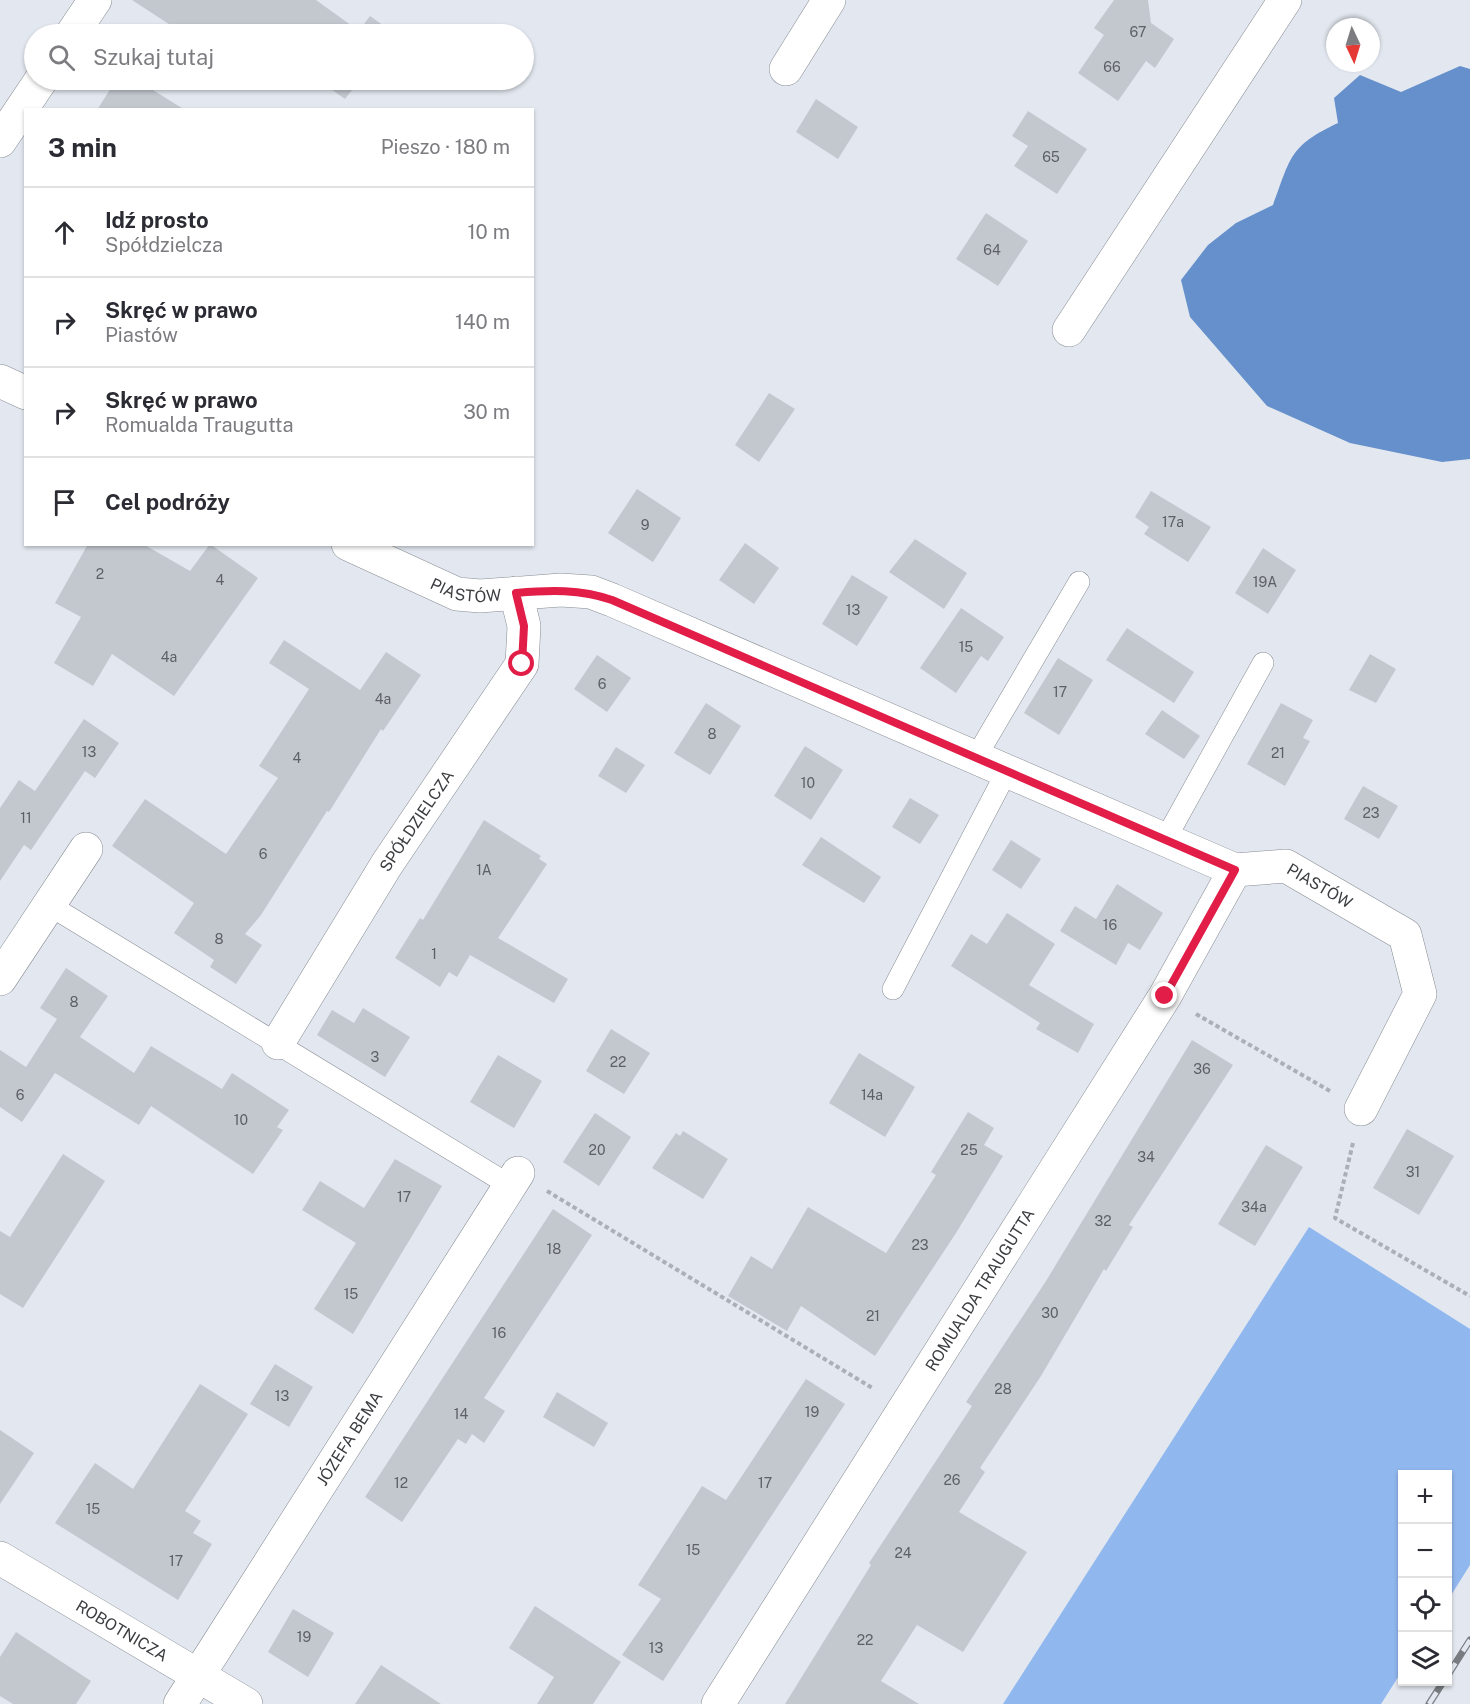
<!DOCTYPE html>
<html lang="pl">
<meta charset="utf-8">
<style>
:root{--surface:#fff;--page:#f2f2f3;--text:#2b2b33;--muted:#7c7c81;--line:#e1e1e2}
body{margin:0;font-family:"Public Sans",sans-serif;background:var(--page);color:var(--text)}
.controls{position:absolute;right:18px;bottom:18px;display:grid;overflow:hidden;border-radius:0px;box-shadow:0 2px 4px #0004}
.controls button{width:54px;height:54px;display:grid;place-items:center;padding:0;border:0;border-bottom:2px solid var(--line);background:var(--surface);color:var(--text);font:30px sans-serif}
.compass{position:absolute;left:1326px;top:18px;width:54px;height:54px;border-radius:50%;background:var(--surface);box-shadow:0 2px 4px #0004;rotate:176deg}
.stop{position:absolute;width:18px;height:18px;margin:-14px;border:4px solid #e11d48;border-radius:50%;background:#fff}
.stop.end{background:#e11d48;border-color:#fff;box-shadow:0 2px 6px #0008}
.list{margin:0;padding:0;list-style:none}
h2{display:flex;justify-content:space-between;align-items:center;height:78px;margin:0;padding:0 24px;font-size:26px}
h2 small{font-size:20px;font-weight:400;color:var(--muted)}
.list li{display:grid;grid-template-columns:39px 1fr auto;gap:18px;align-items:center;box-sizing:border-box;height:90px;padding:0 24px;border-top:2px solid var(--line)}
.list b{display:block;font-size:22px;white-space:nowrap}
.list p{margin:0;font-size:20px;white-space:nowrap;color:var(--muted)}
.list em{font-size:20px;font-style:normal;color:var(--muted)}
.icon{flex:none;width:33px;height:33px;fill:none;stroke:currentColor;stroke-width:2;stroke-linecap:round;stroke-linejoin:round}
.map{position:relative;flex:none;width:1470px;height:1704px;overflow:hidden}
.search{position:absolute;background:var(--surface);box-shadow:0 2px 4px #0004;left:24px;top:24px;width:510px;height:66px;display:flex;align-items:center;gap:15px;box-sizing:border-box;padding:0 21px;border-radius:33px;color:var(--muted);font-size:22px}
.panel{position:absolute;background:var(--surface);box-shadow:0 2px 4px #0004;left:24px;top:108px;width:510px;height:438px;border-radius:0px}
.map>svg:first-child{display:block}
</style>
<div class="map">
<svg width="1470" height="1704" viewBox="0 0 1470 1704">
<rect width="100%" height="100%" fill="#e3e8f0"/>
<!-- green -->
<path fill="#90b7ee" d="M1309 1227 1470 1329V1565L1448 1600V1474H1402V1671L1381 1704H1003Z"/>
<!-- water -->
<path fill="#6590cb" d="M1460 66 1470 69V459L1442 462 1350 443 1267 406 1190 317 1181 280 1208 245 1236 223 1273 205C1291 157 1289 146 1338 123L1334 98 1360 75 1401 92Z"/>
<!-- building -->
<g fill="#c3c8cf">
<path d="M132 0H316L359 31 370 16 394 33 184 34Z"/>
<path d="M1114 0H1148L1151 23 1174 39 1155 68 1146 61 1118 101 1078 73 1104 35 1094 28Z"/>
<path d="M116 80H137L185 110H97Z"/>
<path d="M318 80H360L345 99Z"/>
<path d="M816 99 858 127 838 159 796 132Z"/>
<path d="M1028 111 1087 149 1057 194 1014 166 1028 146 1012 136Z"/>
<path d="M986 213 1028 241 998 286 956 259Z"/>
<path d="M769 393 795 409 759 462 735 445Z"/>
<path d="M637 489 681 518 653 562 608 533Z"/>
<path d="M1151 491 1211 527 1188 562 1144 534 1149 527 1135 517Z"/>
<path d="M915 539 967 573 944 609 889 572Z"/>
<path d="M745 543 779 568 754 604 719 580Z"/>
<path d="M88 544H143L190 571 210 544 258 578 174 696 112 654 93 686 54 663 81 617 55 603Z"/>
<path d="M1263 548 1296 570 1268 614 1235 593Z"/>
<path d="M852 575 888 597 857 646 822 624Z"/>
<path d="M961 608 1004 637 988 661 981 656 956 693 920 668Z"/>
<path d="M1127 628 1194 672 1174 703 1106 660Z"/>
<path d="M284 640 360 690 386 652 421 675 383 731 381 729 329 812 327 811 261 915 245 934 262 945 236 984 210 967 214 960 174 933 194 903 112 846 145 799 226 854 278 778 259 766 309 689 269 663Z"/>
<path d="M1370 654 1396 669 1376 703 1349 690Z"/>
<path d="M597 655 631 678 607 712 574 689Z"/>
<path d="M1058 658 1093 680 1059 735 1024 713Z"/>
<path d="M706 703 741 726 710 775 674 753Z"/>
<path d="M1281 703 1313 720 1303 738 1310 741 1285 786 1247 764Z"/>
<path d="M1162 710 1200 736 1184 759 1145 734Z"/>
<path d="M84 719 119 743 95 778 85 771 31 850 24 845 0 881V808L19 780 35 791Z"/>
<path d="M805 746 843 770 811 820 774 796Z"/>
<path d="M616 747 645 765 626 793 598 776Z"/>
<path d="M1363 786 1398 806 1379 839 1344 819Z"/>
<path d="M910 798 939 815 920 844 892 827Z"/>
<path d="M484 820 541 856 539 859 547 864 498 938 568 979 554 1003 470 955 457 977 449 972 440 987 395 958 420 918 423 920Z"/>
<path d="M821 837 881 877 864 903 802 865Z"/>
<path d="M1011 840 1041 859 1021 889 992 870Z"/>
<path d="M1117 884 1163 913 1140 950 1128 943 1116 965 1060 931 1075 906 1096 919Z"/>
<path d="M1007 913 1055 944 1029 985 1094 1024 1078 1053 1036 1029 1040 1023 951 966 971 934 987 944Z"/>
<path d="M66 968 108 996 80 1037 134 1073 151 1046 222 1089 232 1073 289 1110 277 1127 283 1130 253 1174 151 1106 139 1125 55 1073 22 1122 0 1107V1050L26 1067 57 1019 40 1008Z"/>
<path d="M363 1008 410 1037 385 1077 317 1035 332 1010 354 1023Z"/>
<path d="M611 1029 650 1053 624 1094 586 1071Z"/>
<path d="M1192 1040 1233 1065 1129 1225 1133 1227 1106 1271 1104 1269 1041 1376 980 1468 985 1472 959 1512 1027 1552 963 1652 917 1625 881 1681 919 1704H785L871 1565 869 1563 972 1406 966 1402 1046 1281Z"/>
<path d="M859 1053 915 1087 885 1137 829 1103Z"/>
<path d="M498 1055 542 1081 514 1128 470 1102Z"/>
<path d="M968 1112 994 1128 984 1145 1003 1156 956 1233 875 1356 801 1306 787 1331 728 1296 751 1256 772 1269 808 1207 886 1253 936 1175 931 1172Z"/>
<path d="M595 1113 631 1137 599 1186 563 1162Z"/>
<path d="M1407 1129 1454 1156 1419 1215 1373 1188Z"/>
<path d="M683 1131 728 1159 703 1199 652 1168 676 1133 680 1136Z"/>
<path d="M1266 1145 1303 1167 1255 1246 1218 1224Z"/>
<path d="M63 1154 105 1181 23 1308 0 1294V1231L10 1237Z"/>
<path d="M395 1159 442 1186 353 1334 314 1309 356 1243 302 1210 320 1181 364 1208Z"/>
<path d="M553 1209 592 1235 484 1398 505 1411 484 1443 472 1434 466 1444 458 1439 402 1522 365 1497Z"/>
<path d="M275 1364 313 1387 289 1427 250 1404Z"/>
<path d="M806 1379 845 1404 663 1681 622 1655 661 1599 638 1585 702 1486 726 1500Z"/>
<path d="M200 1384 248 1414 185 1511 201 1521 193 1533 212 1544 178 1600 55 1523 95 1463 133 1489Z"/>
<path d="M557 1392 608 1423 594 1447 543 1417Z"/>
<path d="M0 1430 34 1453 0 1504Z"/>
<path d="M535 1606 621 1662 593 1704H537L554 1677 509 1648Z"/>
<path d="M293 1609 334 1633 308 1677 268 1652Z"/>
<path d="M16 1632 91 1681 76 1704H13L0 1696V1657Z"/>
<path d="M381 1665 441 1704H355Z"/>
</g>
<g fill="none" stroke-linecap="round" stroke-linejoin="round">
<!-- lane casing -->
<g stroke="#878c93" stroke-width="22">
<g id="lane">
<path d="M976 757 1079 582"/>
<path d="M1165 840 1263 663"/>
<path d="M49 905 511 1186"/>
<path d="M893 989 1007 771"/>
</g>
</g>
<!-- street casing -->
<g stroke="#878c93" stroke-width="34">
<g id="street">
<path d="M786 69 829 0"/>
<path d="M1069 330 1285 0"/>
<path d="M0 381 26 393"/>
<path id="s1" d="M348 544 457 594 480 596 561 590 591 592 612 600 1235 870 1286 866 1405 935 1420 994 1361 1109"/>
<path d="M0 979 86 849"/>
<path id="s2" d="M278 1043 387 864 522 664 524 626 516 593"/>
<path id="s3" d="M0 1558 246 1704"/>
<path id="s4" d="M180 1704 518 1173"/>
<path id="s5" d="M718 1704 1165 996 1235 870"/>
</g>
</g>
<!-- secondary casing -->
<g stroke="#878c93" stroke-width="34">
<g id="secondary">
<path d="M72 34 95 0"/>
<path d="M0 141 41 80"/>
</g>
</g>
<!-- path -->
<g stroke="#acb0b6" stroke-width="4" stroke-dasharray="4.5 3" stroke-linecap="butt">
<path d="M1196 1014 1330 1091"/>
<path d="M1353 1143 1335 1218 1470 1296"/>
<path d="M547 1191 874 1389"/>
</g>
<!-- lane -->
<use href="#lane" stroke="#fff" stroke-width="21"/>
<!-- street -->
<use href="#street" stroke="#fff" stroke-width="33"/>
<!-- secondary -->
<use href="#secondary" stroke="#fff" stroke-width="33"/>
<!-- rail casing -->
<g stroke="#797c81" stroke-width="7">
<g id="rail">
<path d="M1448 1675 1470 1640"/>
<path d="M1429 1704 1443 1682"/>
</g>
</g>
<!-- rail -->
<use href="#rail" stroke="#e3e8f0" stroke-width="4.5" stroke-dasharray="14" stroke-linecap="butt"/>
</g>
<g fill="none" stroke-linecap="round" stroke-linejoin="round">
<!-- route -->
<path stroke="#e11d48" stroke-width="8" d="M522 664 524 626 516 593C550 590 580 589 612 600L1235 870 1165 996"/>
</g>
<g text-anchor="middle" dominant-baseline="central" stroke-width="5" stroke-linejoin="round" paint-order="stroke">
<!-- number labels -->
<g font-size="14" fill="#5d6064">
<text x="1138" y="32">67</text>
<text x="1112" y="67">66</text>
<text x="1051" y="157">65</text>
<text x="992" y="250">64</text>
<text x="1173" y="522">17a</text>
<text x="645" y="525">9</text>
<text x="100" y="574">2</text>
<text x="220" y="580">4</text>
<text x="1265" y="582">19A</text>
<text x="853" y="610">13</text>
<text x="966" y="647">15</text>
<text x="169" y="657">4a</text>
<text x="602" y="684">6</text>
<text x="1060" y="692">17</text>
<text x="383" y="699">4a</text>
<text x="712" y="734">8</text>
<text x="89" y="752">13</text>
<text x="1278" y="753">21</text>
<text x="297" y="758">4</text>
<text x="808" y="783">10</text>
<text x="1371" y="813">23</text>
<text x="26" y="818">11</text>
<text x="263" y="854">6</text>
<text x="484" y="870">1A</text>
<text x="1110" y="925">16</text>
<text x="219" y="939">8</text>
<text x="434" y="954">1</text>
<text x="74" y="1002">8</text>
<text x="375" y="1057">3</text>
<text x="618" y="1062">22</text>
<text x="1202" y="1069">36</text>
<text x="20" y="1095">6</text>
<text x="872" y="1095">14a</text>
<text x="241" y="1120">10</text>
<text x="597" y="1150">20</text>
<text x="969" y="1150">25</text>
<text x="1146" y="1157">34</text>
<text x="1413" y="1172">31</text>
<text x="404" y="1197">17</text>
<text x="1254" y="1207">34a</text>
<text x="1103" y="1221">32</text>
<text x="920" y="1245">23</text>
<text x="554" y="1249">18</text>
<text x="351" y="1294">15</text>
<text x="1050" y="1313">30</text>
<text x="873" y="1316">21</text>
<text x="499" y="1333">16</text>
<text x="1003" y="1389">28</text>
<text x="282" y="1396">13</text>
<text x="812" y="1412">19</text>
<text x="461" y="1414">14</text>
<text x="952" y="1480">26</text>
<text x="401" y="1483">12</text>
<text x="765" y="1483">17</text>
<text x="93" y="1509">15</text>
<text x="693" y="1550">15</text>
<text x="903" y="1553">24</text>
<text x="176" y="1561">17</text>
<text x="304" y="1637">19</text>
<text x="865" y="1640">22</text>
<text x="656" y="1648">13</text>
</g>
<!-- street labels -->
<g font-size="16" fill="#3b3d40" stroke="#e3e8f0">
<text stroke="none"><textPath href="#s1" startOffset="128">PIASTÓW</textPath></text>
<text stroke="none"><textPath href="#s2" startOffset="262">SPÓŁDZIELCZA</textPath></text>
<text stroke="none"><textPath href="#s1" startOffset="1046">PIASTÓW</textPath></text>
<text stroke="none"><textPath href="#s5" startOffset="490">ROMUALDA TRAUGUTTA</textPath></text>
<text stroke="none"><textPath href="#s4" startOffset="315">JÓZEFA BEMA</textPath></text>
<text stroke="none"><textPath href="#s3" startOffset="142">ROBOTNICZA</textPath></text>
</g>
</g>
</svg>
<div class="controls">
<button>+</button>
<button>−</button>
<button><svg class="icon" aria-label="locate" viewBox="0 0 24 24"><circle cx="12" cy="12" r="6"/><path d="M12 2v4M12 18v4M2 12h4M18 12h4"/></svg></button>
<button><svg class="icon" aria-label="layers" viewBox="0 0 24 24"><path d="M12 4l9 5-9 5-9-5zM3 14l9 5 9-5"/></svg></button>
</div>
<svg class="compass" viewBox="-18 -18 36 36"><path d="M0-13l5 13h-10z" fill="#e53935"/><path d="M0 13l5-13h-10z" fill="#7c7c81"/></svg>
<div class="stop" style="left:522px;top:664px"></div>
<div class="stop end" style="left:1165px;top:996px"></div>
<div class="search"><svg class="icon" aria-label="search" viewBox="0 0 24 24"><circle cx="10" cy="10" r="6"/><path d="M15 15l6 6"/></svg>Szukaj tutaj</div>
<section class="panel">
<h2>3 min<small>Pieszo · 180 m</small></h2>
<ul class="list">
<li><svg class="icon" aria-label="ahead" viewBox="0 0 24 24"><path d="M12 20V5M6 11l6-6 6 6"/></svg><div><b>Idź prosto</b><p>Spółdzielcza</p></div><em>10 m</em></li>
<li><svg class="icon" aria-label="right" viewBox="0 0 24 24"><path d="M7 20v-9h11M14 6l5 5-5 5"/></svg><div><b>Skręć w prawo</b><p>Piastów</p></div><em>140 m</em></li>
<li><svg class="icon" aria-label="right" viewBox="0 0 24 24"><path d="M7 20v-9h11M14 6l5 5-5 5"/></svg><div><b>Skręć w prawo</b><p>Romualda Traugutta</p></div><em>30 m</em></li>
<li><svg class="icon" aria-label="arrive" viewBox="0 0 24 24"><path d="M6 21V4h12l-3 4 3 4H6"/></svg><div><b>Cel podróży</b></div></li>
</ul>
</section>
</div>
